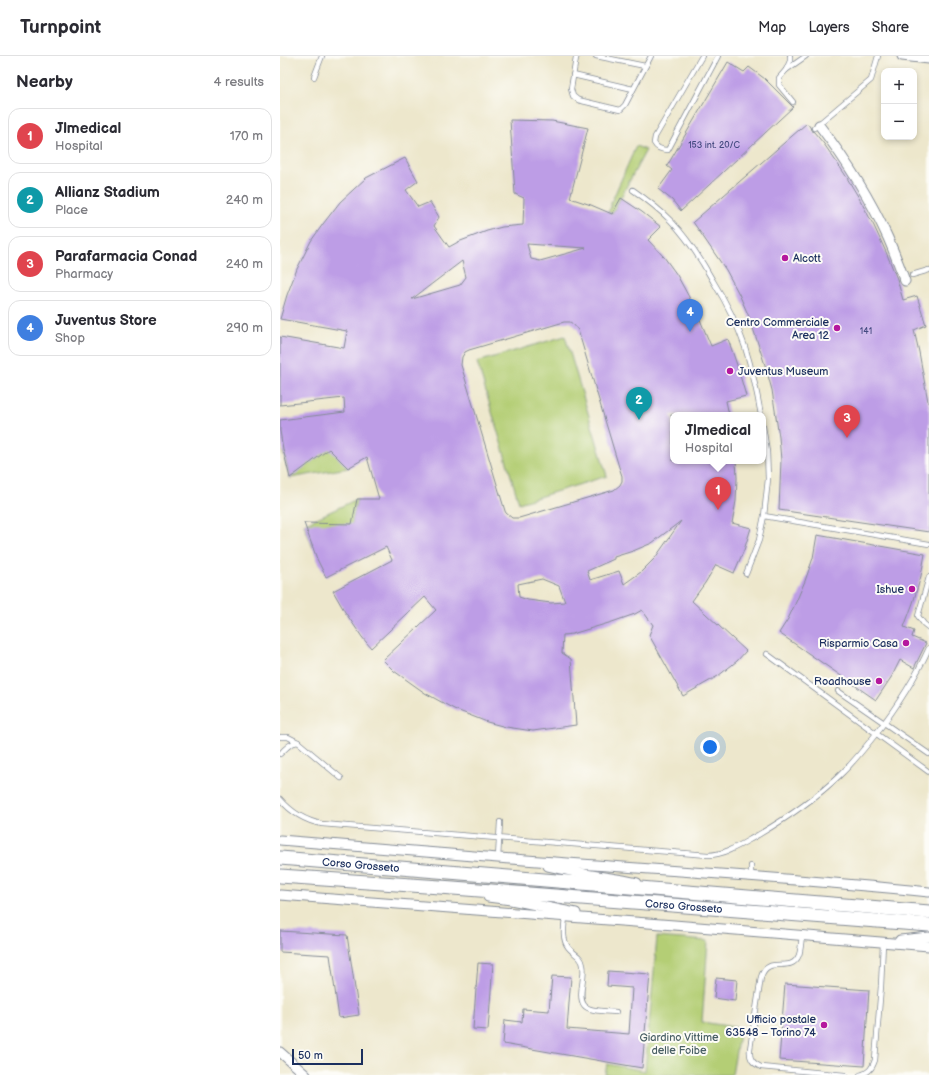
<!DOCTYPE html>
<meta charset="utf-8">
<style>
:root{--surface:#fff;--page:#f7f7f7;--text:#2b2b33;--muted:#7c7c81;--line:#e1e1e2;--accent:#b5179e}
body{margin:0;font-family:"Balsamiq Sans",sans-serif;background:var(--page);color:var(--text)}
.controls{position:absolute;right:12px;top:12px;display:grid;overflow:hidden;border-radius:8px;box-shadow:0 2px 6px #0003}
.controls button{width:36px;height:36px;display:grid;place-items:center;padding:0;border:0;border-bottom:1px solid var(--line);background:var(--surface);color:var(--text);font:20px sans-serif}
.scale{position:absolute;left:12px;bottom:10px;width:71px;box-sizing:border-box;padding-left:4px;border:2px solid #1b2f5e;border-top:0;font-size:11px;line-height:14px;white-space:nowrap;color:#1b2f5e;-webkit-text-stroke:3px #fdfcf7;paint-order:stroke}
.you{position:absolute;left:430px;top:691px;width:14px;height:14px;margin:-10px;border:3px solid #fff;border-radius:50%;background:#1a73e8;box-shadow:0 0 0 6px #1a73e833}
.badge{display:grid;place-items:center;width:26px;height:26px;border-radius:50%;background:var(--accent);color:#fff;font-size:13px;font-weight:700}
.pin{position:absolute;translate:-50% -33px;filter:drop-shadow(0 1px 2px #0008)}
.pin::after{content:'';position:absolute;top:21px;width:14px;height:12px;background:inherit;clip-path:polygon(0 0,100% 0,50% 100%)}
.popup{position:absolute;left:390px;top:356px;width:96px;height:52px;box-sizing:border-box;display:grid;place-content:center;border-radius:8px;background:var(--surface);filter:drop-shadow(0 1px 3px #0005);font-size:13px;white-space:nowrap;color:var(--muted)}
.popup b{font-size:15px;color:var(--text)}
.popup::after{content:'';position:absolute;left:50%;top:100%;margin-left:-8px;border:8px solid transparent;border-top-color:var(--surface)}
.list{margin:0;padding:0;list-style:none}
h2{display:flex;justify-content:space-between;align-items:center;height:52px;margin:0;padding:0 16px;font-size:17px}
h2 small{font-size:13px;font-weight:400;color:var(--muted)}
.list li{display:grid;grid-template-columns:26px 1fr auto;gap:12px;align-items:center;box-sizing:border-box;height:56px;margin:0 8px 8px;padding:0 8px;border:1px solid var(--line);border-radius:12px}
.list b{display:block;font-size:15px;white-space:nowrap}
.list p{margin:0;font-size:13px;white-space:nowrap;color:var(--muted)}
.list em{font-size:13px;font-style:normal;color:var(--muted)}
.map{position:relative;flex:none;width:649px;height:1019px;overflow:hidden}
header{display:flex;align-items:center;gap:24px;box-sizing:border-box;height:56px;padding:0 20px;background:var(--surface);border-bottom:1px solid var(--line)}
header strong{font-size:19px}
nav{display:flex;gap:22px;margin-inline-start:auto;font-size:14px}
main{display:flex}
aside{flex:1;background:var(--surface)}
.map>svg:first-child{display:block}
</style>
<header>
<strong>Turnpoint</strong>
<nav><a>Map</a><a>Layers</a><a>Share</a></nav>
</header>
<main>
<aside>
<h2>Nearby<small>4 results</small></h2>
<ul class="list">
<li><span class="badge" style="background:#e0444e">1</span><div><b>J|medical</b><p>Hospital</p></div><em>170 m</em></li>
<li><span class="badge" style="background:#0f9aa8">2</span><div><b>Allianz Stadium</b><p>Place</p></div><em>240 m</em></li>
<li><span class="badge" style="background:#e0444e">3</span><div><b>Parafarmacia Conad</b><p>Pharmacy</p></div><em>240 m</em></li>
<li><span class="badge" style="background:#3f7fe0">4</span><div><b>Juventus Store</b><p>Shop</p></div><em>290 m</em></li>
</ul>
</aside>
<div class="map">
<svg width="649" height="1019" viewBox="0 0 649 1019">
<rect width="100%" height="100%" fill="#fdfcf7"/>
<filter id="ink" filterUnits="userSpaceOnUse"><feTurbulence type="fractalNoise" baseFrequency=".025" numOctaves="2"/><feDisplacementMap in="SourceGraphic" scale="8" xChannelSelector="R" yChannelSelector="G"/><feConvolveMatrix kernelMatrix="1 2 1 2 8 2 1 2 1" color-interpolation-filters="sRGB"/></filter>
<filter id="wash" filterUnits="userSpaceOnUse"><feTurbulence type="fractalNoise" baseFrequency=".012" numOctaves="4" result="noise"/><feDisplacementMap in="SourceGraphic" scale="16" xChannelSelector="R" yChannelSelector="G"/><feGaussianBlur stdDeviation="0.9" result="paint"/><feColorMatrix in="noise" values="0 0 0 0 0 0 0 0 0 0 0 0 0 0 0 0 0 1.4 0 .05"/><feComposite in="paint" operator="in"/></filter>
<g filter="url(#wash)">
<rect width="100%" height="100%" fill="#ede7cc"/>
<!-- green -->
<g fill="#b4ce74" stroke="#687e69">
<path d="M356 90 366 94 332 158 328 156 331 151V147Z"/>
<path d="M285 280 327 420 239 447 197 306Z"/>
<path d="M66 384 68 412 10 422 3 396Z"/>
<path d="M77 443 72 468 100 462 33 492 24 468Z"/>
<path d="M377 881 428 885 422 966 460 972 452 1019H325L327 1008 365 1015Z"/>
</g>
<g id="blocks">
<!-- building -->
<g fill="#bd9de6" fill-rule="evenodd">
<path d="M448 6 464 16 469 11 485 23 513 51 401 155 392 144 378 133 392 114 387 110Z"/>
<path d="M230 64 272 65 308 72 290 142 311 149 332 158 341 142 362 156 381 171 368 184 384 201 397 219 416 254 431 290 448 283 457 309 466 340 446 345 449 359H391L393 365V405H456L457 422 456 445 452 467 471 472 464 494 454 517 436 509 425 527 412 545 466 595 457 605 438 620 403 640 369 579 373 569 362 554 355 558 332 566 292 578 283 579 282 597 291 603 296 669 253 675 226 671 207 666 174 653 145 637 114 615 103 604 156 554 145 541 91 592 82 581 65 556 53 535 112 504 106 491 46 521 37 503 24 467 72 468 77 443H99L87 401 68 412 49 393 10 422 3 393 0 375V364L65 356 64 342 0 349V281L64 292 67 275 0 263 7 239 17 213 31 185 43 168 60 146 86 122 125 102 138 125 126 134 138 151 150 146 159 161 154 170 169 191 178 186 207 175 222 171 243 169 244 142 235 138ZM247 188 306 192 260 205 251 203ZM182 205 186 221 180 229 132 243ZM284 266H290L293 268 298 274 339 411 342 420V425L340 429 334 434 239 462H232L226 457 225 455 181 309 182 301 185 296 189 294ZM401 465 375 502 361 516 344 528 339 515 310 524 307 515 334 503V501L353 495 372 487ZM262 523 279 530 285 546 271 547 248 544 239 541 238 528Z"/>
<path d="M527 67 530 71 531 74 534 76 544 88 564 117 579 142 594 170 606 196 617 223 623 244 637 240 646 269 634 274 639 296 649 351V476L499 454 501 404 499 381 492 334 485 309 470 263 459 238 446 214 413 166Z"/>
<path d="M537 479 645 498 641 520 633 547 624 571 634 575 632 581 646 587 634 612 620 604 612 620 596 644 499 577 508 563 516 546 525 525 533 502Z"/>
<path d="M0 875 67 879 79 959 59 962 50 899 0 896Z"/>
<path d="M198 907 213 908 208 974 193 973Z"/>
<path d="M328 915 370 918 362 1012 223 988 225 964 242 966 243 953 269 955 272 920 291 921 287 973 349 978 352 932 327 930Z"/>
<path d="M436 922 457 924 455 945 434 942Z"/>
<path d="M505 928 589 934 584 1010 499 1004Z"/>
</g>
</g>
</g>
<g filter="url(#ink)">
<use href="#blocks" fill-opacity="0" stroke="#848b95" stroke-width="1"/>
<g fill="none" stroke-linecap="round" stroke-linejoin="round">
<!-- lane casing -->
<g stroke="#848b95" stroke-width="6">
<g id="lane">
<path d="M297 0 296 2 291 33 293 40 298 44 340 54 345 49 371 0"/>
<path d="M316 0 365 10"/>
<path d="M422 0 375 81 374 87C377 93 382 94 388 94L438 0"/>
<path d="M506 14 510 5V0"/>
<path d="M293 19 353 33"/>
<path d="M34 21 42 0"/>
<path d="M513 46 499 29V22L506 14 526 0"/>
<path d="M534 72 591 24 598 0"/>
<path d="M353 134C366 143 379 153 391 165 408 183 421 203 433 225 446 246 457 267 465 291 472 313 477 336 481 359"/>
<path d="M632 219 649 214"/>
<path d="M484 460 649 488"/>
<path d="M466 518 479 484 484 460 488 423 487 396 483 370"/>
<path d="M649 521 638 560 644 568 649 572"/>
<path d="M487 598 649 716"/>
<path d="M558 635 649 698"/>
<path d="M0 681H8L18 686 61 722"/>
<path d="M0 698C6 692 10 687 18 686"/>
<path d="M0 743C11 756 26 765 42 768L428 799C446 799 463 787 478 779 507 762 535 743 559 720 572 708 584 693 595 679 616 652 635 623 649 592"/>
<path d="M218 802 220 766"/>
<path d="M471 820V810"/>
<path d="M285 861C284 871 282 883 288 891 293 898 302 900 303 909 306 920 297 940 304 949 309 956 328 955 336 956"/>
<path d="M522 880C521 886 521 893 519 899 511 919 488 898 481 921L470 993C469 1002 472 1007 481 1011L565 1019"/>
<path d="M580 1019C589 1016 592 1013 595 1004L601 930 603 887"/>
</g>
</g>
<!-- street casing -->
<g stroke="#848b95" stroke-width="11">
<g id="street">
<path d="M622 0 649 3"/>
<path d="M539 69C566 104 590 142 608 182 614 196 620 211 625 225"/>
<path d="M0 784C73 790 146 796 218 802 362 813 506 821 649 836"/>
<path d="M268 810 305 818 343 824 357 827"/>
<path d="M0 839 394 869 649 890"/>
<path d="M208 841 231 844 296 857"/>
<path d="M620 884 649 881"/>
<path d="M0 996 26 1019"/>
</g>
</g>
<!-- secondary casing -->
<g stroke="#848b95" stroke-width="15">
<g id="secondary">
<path id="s1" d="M0 802 649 856"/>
<path id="s2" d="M0 820 160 831 649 869"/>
</g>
</g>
<!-- lane -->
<use href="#lane" stroke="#fff" stroke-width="4.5"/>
<!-- street -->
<use href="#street" stroke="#fff" stroke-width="9"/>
<!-- secondary -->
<use href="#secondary" stroke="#fff" stroke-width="13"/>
</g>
</g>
<!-- markers -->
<g fill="#b5179e" stroke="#fdfcf7" stroke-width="1.5">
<circle cx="505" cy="202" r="4"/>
<circle cx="557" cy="272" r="4"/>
<circle cx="450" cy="315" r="4"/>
<circle cx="632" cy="533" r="4"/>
<circle cx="626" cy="587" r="4"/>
<circle cx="599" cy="625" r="4"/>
<circle cx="544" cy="969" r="4"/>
</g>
<g text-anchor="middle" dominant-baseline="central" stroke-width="4" stroke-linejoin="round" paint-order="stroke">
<!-- number labels -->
<g font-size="9" fill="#444a80">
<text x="434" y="89">153 int. 20/C</text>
<text x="586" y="275">141</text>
</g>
<!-- poi labels -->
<g font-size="11" fill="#1b2f5e" stroke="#fdfcf7" text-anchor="end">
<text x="513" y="202" text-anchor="start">Alcott</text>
<text x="549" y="266">Centro Commerciale<tspan x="549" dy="13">Area 12</tspan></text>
<text x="458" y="315" text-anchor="start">Juventus Museum</text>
<text x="624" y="533">Ishue</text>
<text x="618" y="587">Risparmio Casa</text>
<text x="591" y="625">Roadhouse</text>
<text x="536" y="963">Ufficio postale<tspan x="536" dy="13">63548 – Torino 74</tspan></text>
</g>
<!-- street labels -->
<g font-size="11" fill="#1b2f5e" stroke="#fdfcf7">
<text stroke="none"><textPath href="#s1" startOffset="81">Corso Grosseto</textPath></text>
<text stroke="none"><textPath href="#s2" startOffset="405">Corso Grosseto</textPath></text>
</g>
<!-- park labels -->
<g font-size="11" fill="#495f65" stroke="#fdfcf7">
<text x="399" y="981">Giardino Vittime<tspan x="399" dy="13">delle Foibe</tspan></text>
</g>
</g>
</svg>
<div class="controls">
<button>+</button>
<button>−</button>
</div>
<div class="scale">50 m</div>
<div class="you"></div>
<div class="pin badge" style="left:438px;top:454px;background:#e0444e">1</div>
<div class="popup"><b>J|medical</b>Hospital</div>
<div class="pin badge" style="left:359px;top:364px;background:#0f9aa8">2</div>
<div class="pin badge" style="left:567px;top:382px;background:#e0444e">3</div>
<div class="pin badge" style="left:410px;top:276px;background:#3f7fe0">4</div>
</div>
</main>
